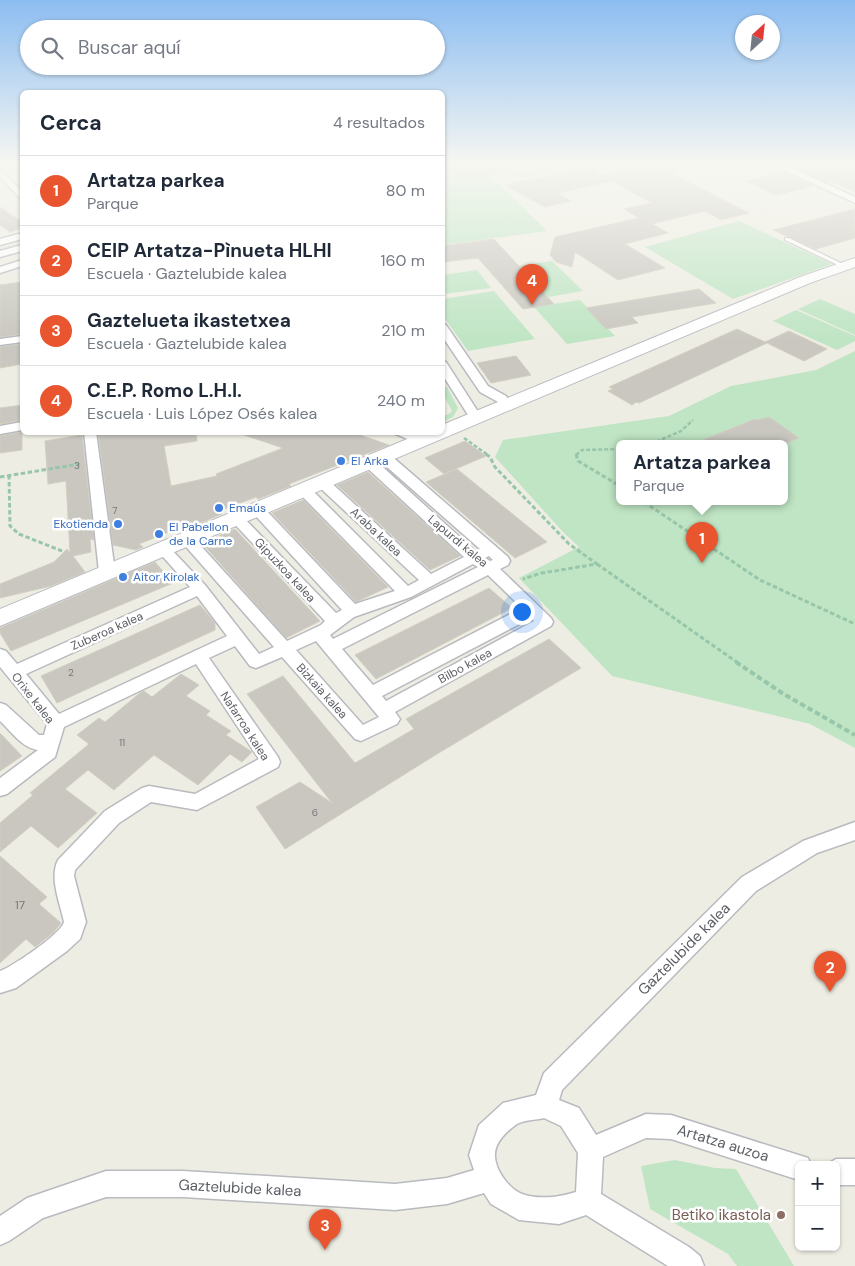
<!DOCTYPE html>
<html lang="es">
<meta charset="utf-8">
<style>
:root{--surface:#fff;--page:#f6f6f7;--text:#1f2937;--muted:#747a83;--line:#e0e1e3;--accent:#e8552e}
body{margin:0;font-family:"DM Sans",sans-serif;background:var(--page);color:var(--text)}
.controls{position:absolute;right:15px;bottom:15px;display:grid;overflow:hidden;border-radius:8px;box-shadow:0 1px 4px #0004}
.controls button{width:45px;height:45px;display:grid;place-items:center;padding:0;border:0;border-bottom:1px solid var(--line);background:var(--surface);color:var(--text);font:25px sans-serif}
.compass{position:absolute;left:735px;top:15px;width:45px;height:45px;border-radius:50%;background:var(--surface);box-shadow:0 1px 4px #0004;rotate:27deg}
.you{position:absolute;left:521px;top:611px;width:18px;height:18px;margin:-12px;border:4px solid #fff;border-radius:50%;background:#1a73e8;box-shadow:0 0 0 8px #1a73e833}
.badge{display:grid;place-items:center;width:32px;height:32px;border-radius:50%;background:var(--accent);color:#fff;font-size:16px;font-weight:700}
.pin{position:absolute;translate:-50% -41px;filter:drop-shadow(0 1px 2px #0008)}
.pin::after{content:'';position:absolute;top:26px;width:18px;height:15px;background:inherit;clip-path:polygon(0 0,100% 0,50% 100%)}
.popup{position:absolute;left:616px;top:440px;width:172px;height:65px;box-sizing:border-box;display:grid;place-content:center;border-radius:8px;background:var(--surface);filter:drop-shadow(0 1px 4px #0005);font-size:16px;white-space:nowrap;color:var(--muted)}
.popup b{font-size:19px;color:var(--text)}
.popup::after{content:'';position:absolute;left:50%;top:100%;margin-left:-10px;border:10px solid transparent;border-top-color:var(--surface)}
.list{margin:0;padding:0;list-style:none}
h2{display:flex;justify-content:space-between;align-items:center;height:65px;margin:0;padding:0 20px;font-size:21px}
h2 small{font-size:16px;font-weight:400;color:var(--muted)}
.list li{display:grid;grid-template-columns:32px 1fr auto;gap:15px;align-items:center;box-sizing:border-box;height:70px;padding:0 20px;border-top:1px solid var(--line)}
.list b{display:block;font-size:19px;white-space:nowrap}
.list p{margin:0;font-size:16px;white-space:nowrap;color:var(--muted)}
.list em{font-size:16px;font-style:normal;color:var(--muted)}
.icon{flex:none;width:28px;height:28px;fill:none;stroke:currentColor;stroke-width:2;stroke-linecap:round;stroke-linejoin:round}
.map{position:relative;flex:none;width:855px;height:1266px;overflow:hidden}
.search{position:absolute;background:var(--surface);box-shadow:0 1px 4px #0004;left:20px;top:20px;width:425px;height:55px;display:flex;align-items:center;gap:12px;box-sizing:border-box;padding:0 18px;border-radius:28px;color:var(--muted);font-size:19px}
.panel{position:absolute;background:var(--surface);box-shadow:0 1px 4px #0004;left:20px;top:90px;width:425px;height:345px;border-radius:8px}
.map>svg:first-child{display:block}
</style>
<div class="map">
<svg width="855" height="1266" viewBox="0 0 855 1266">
<rect width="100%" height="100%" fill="#eeede3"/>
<!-- green -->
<g fill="#bfe5c4" fill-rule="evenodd">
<path d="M442 163H478L547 231 443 245Z"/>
<path d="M488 163H540L556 173C531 178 509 182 488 163Z"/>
<path d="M739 221 832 264 733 299 645 247Z"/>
<path d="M552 261 583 291 548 297 519 266Z"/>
<path d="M477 270 491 288 443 294V275Z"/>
<path d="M494 291 535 339 468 351 443 316V299Z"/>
<path d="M820 299 855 314V335L798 309Z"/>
<path d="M580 300 615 336 567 344 534 307Z"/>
<path d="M796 310 855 336V341L837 350 773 321Z"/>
<path d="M855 351V748L810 724 612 676 519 578 579 547 563 532 495 457 503 440 669 416 731 386 816 370ZM620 444H784V502H620Z"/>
<path d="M444 386 447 387 458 408 453 417 443 422V416L449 414 452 411 443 394Z"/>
<path d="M675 1160 715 1168 736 1169 794 1266H737L728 1254 650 1209 641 1166Z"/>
</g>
<!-- building -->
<g fill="#c9c7c0" stroke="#d2cfc1">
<path d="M446 163H502V173L460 178Z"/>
<path d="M660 163H678L673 174 749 213 721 220 705 211 652 224 668 233 625 244 665 268 618 280 575 252 572 267 556 262 550 255 555 237 639 218 624 209 652 203 612 181 558 193 571 201 545 207 504 185 588 168 601 175Z"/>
<path d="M793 163H855V192L830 181 827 182 797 169 802 168Z"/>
<path d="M784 172 813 186 776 195 746 181Z"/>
<path d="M0 207 22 222V228L10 232 0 225Z"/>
<path d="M855 209V238L816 249 773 230Z"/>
<path d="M494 239 554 304 523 309 478 258 442 262V246Z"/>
<path d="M22 282V334L0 337V285Z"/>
<path d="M699 289 716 303 632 317 638 323 606 329 586 308Z"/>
<path d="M737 329 765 342 789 331 827 349 804 361 767 343 639 403 636 402 632 405 608 391 613 389 609 387Z"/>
<path d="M22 344V364L0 368V347Z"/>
<path d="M516 356 531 375 491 383 477 363Z"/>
<path d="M22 405V420L0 424V408Z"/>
<path d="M769 417 799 438 783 444H693L755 419 757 420Z"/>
<path d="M22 432V450L0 453V436Z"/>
<path d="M98 432H196L197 441 164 446 171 486 217 476 216 474 283 448 244 435V432H351L389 445 289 484 291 486 258 499 256 497 219 511 222 514 189 528 186 525 139 544 143 547 136 550 113 545Z"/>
<path d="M82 435 94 540 90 539 91 552 73 556 85 572 51 586 0 598V584L54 562 67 549 70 553 66 481 48 484 45 441Z"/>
<path d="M465 441 486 456 444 474 425 458Z"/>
<path d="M457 469 547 542 515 558 426 482Z"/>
<path d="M368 472 443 540 460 556 430 570 337 485Z"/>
<path d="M303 500 388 587 356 602 272 513Z"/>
<path d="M235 529 320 621 286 638 202 543Z"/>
<path d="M155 562 173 583 11 651 0 633V628Z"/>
<path d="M489 588 512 608 376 679 355 655Z"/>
<path d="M200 605 215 623V630L57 703 41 676Z"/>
<path d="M549 639 581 668 437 754 285 849 256 807 300 782 332 803 247 694 283 676 355 763 414 729 406 719Z"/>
<path d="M181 674 199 685 186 696 210 711 206 715 231 731 226 735 252 752 242 762 230 754 198 785 154 755 114 790 88 770 65 789 97 813 58 848 31 826 0 852V823L33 795 30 793 89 744 77 735 99 718 105 722 140 693 144 691 152 697Z"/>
<path d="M0 733 22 756 0 771Z"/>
<path d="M0 856 47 897 39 904 61 923 53 933 35 947 26 939 0 963Z"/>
</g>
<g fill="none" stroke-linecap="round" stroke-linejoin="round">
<!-- lane casing -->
<g stroke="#b8babf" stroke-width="2">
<path id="lane" d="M785 238H789L847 266 842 267 785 240Z"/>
</g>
<!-- street casing -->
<g stroke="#b8babf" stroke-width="3">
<g id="street">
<path d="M769 163H780L855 197V203Z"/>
<path d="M0 170 22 191V197H19L0 177Z"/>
<path d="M22 233V239L0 245V239Z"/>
<path d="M22 245V251L0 257V251Z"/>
<path d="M22 260V266L0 273V267Z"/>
<path d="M442 324 446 325 488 386 506 396 508 399 506 402H498L480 392 442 336Z"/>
<path d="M22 336V342L0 345V339Z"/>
<path d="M442 361 446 362 482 418 480 421H472L470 418 442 374Z"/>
<path d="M22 422V430L0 434V426Z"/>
<path d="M84 432H96L115 572 112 576H102L99 572Z"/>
<path d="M391 432C403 432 419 431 428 441L422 445Z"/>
<path d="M384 453 389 454 508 557 510 561 508 565 500 569 551 618 553 622 551 626 395 712 400 719 397 724 361 741 355 739 282 657 256 668 250 666 235 646 209 658 278 757 280 762 278 767 197 810 151 802 119 823 75 870 74 876 86 922 80 939 67 951 16 988 0 993V971C12 967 61 934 64 922 60 903 49 878 58 860L105 811 142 788 149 786 195 794 259 759 196 664 64 727 55 757 7 794 0 796V778L38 750C22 748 11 731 0 721V703L6 705 39 735H44L47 724 0 667V649L6 651 17 664 190 587 156 549 158 546H168L205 585 259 654 274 647 181 541 179 538 181 535H191L287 641 321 625 325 621 229 518 231 515H241L336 613 342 610 253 513 251 510 253 507H263L355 604 395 591 299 493 297 490 304 486 309 487 408 586 419 580 317 485 315 482 317 479H327L431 574 464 557 365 466 363 463 365 460H375L475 551 480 549 379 460 377 457 379 454ZM489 556 493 560 490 561 485 558ZM473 564 478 567 333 639 330 635 354 617 411 597ZM488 575 522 608 373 685 342 649ZM197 596 227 636 59 714 26 674ZM531 618 534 621 386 701 382 696ZM316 641 379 717 363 725 296 650Z"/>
<path d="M855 822V840L817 853 756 891 562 1090 559 1100 579 1108 596 1135 646 1114 671 1115 808 1158 811 1165H799V1180L671 1139 646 1138 603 1157 601 1194 689 1247 700 1256 704 1266H668L586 1215 559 1224 519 1220 491 1204 484 1193 447 1204 395 1210 183 1197H106L43 1218 9 1241 0 1245V1216L27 1198 106 1171H183L395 1184 447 1178 474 1170 469 1155 479 1125 503 1103 536 1095 544 1073 742 877 803 841ZM544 1118 561 1126 578 1153 576 1192C561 1197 538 1200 522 1194 509 1189 494 1169 495 1154 495 1142 508 1130 517 1124 524 1120 536 1120 544 1118Z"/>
<path d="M836 1159H855V1185H836V1165H826Z"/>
</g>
</g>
<!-- secondary casing -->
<g stroke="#b8bbc1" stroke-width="2">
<path id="secondary" d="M855 258V267L810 283 0 626V609L424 432H442V425L800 277Z"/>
</g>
<!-- path-far2 -->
<g stroke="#98c6ab" stroke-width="2.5" stroke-dasharray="4 2" stroke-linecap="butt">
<path d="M464 438 488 455"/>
<path d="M651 444 681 431 693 420"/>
<path d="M576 455 582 450 620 449"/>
</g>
<!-- path-far1 -->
<g stroke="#98c6ab" stroke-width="3" stroke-dasharray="4.5 2.5" stroke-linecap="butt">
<path d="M486 454 490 457 495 467 569 544 597 564 542 573 523 579"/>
<path d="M576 454 578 461 620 486"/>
<path d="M9 475 10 526 19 534 62 551"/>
<path d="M0 477 80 464"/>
<path d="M644 502 760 580 855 624"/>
<path d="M597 564 738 663"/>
</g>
<!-- path -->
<path stroke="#98c6ab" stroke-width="4" stroke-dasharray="5.5 3" stroke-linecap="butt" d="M736 662 782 693 855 735"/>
<!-- lane -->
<use href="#lane" fill="#fff" fill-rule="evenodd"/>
<!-- street -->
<use href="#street" fill="#fff" fill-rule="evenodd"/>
<!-- secondary -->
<use href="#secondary" fill="#fff" fill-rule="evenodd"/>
<!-- rail -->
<path stroke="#b4b5b5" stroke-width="2" stroke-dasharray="0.5 4" stroke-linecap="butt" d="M0 249 22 242"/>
</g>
<!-- sky -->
<linearGradient id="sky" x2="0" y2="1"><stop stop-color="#8cbdf1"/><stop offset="0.48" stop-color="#f7f7f2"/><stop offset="1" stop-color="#f7f7f2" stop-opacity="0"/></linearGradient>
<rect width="855" height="341" fill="url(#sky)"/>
<!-- markers -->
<g fill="#3f7fe0" stroke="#fff" stroke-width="2">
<circle cx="341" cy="461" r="5"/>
<circle cx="219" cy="508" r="5"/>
<circle cx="118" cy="524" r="5"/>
<circle cx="159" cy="534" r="5"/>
<circle cx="123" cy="577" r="5"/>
</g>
<circle fill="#8d6e63" stroke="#fff" stroke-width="2" cx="781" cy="1215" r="5"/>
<g text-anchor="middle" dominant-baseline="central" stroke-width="5" stroke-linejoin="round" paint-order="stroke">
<!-- number labels -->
<g font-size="10" fill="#76787b">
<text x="77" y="465">3</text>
<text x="115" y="510">7</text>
<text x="71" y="672">2</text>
<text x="122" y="742">11</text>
<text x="315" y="812">6</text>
</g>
<!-- shop labels -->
<g font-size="12" fill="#366cbe" stroke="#fff" text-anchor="start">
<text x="351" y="461">El Arka</text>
<text x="229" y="508">Emaús</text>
<text x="108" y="524" text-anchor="end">Ekotienda</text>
<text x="169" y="527">El Pabellon<tspan x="169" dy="14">de la Carne</tspan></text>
<text x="133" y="577">Aitor Kirolak</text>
</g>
<!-- street labels -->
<g font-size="12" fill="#5b5e64" stroke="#fff">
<text transform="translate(376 532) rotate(43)">Araba kalea</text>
<text transform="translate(458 541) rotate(40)">Lapurdi kalea</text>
<text transform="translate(285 570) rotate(47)">Gipuzkoa kalea</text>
<text transform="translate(107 631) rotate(-24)">Zuberoa kalea</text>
<text transform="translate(465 666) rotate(-29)">Bilbo kalea</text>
<text transform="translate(322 691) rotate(48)">Bizkaia kalea</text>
<text transform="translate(33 698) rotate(52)">Orixe kalea</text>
<text transform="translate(245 726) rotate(57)">Nafarroa kalea</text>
</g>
<!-- near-number labels -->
<g font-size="12" fill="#76787b">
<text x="20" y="905">17</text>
</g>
<!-- near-street labels -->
<g font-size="15" fill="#5b5e64" stroke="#fff">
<text transform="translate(684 949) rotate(-45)">Gaztelubide kalea</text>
<text transform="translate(723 1143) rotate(17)">Artatza auzoa</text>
<text transform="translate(240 1188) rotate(3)">Gaztelubide kalea</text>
</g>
<!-- near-education labels -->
<g font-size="15" fill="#785e54" stroke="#fff" text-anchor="end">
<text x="771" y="1215">Betiko ikastola</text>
</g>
</g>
</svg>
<div class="controls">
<button>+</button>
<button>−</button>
</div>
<svg class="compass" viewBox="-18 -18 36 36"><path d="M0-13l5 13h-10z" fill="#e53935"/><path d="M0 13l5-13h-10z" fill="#747a83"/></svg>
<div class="you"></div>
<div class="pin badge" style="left:702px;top:563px">1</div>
<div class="popup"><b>Artatza parkea</b>Parque</div>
<div class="pin badge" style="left:830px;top:992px">2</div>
<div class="pin badge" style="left:325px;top:1250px">3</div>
<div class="pin badge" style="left:532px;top:305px">4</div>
<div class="search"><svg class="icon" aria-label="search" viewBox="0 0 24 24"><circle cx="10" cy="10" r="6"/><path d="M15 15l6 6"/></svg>Buscar aquí</div>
<section class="panel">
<h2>Cerca<small>4 resultados</small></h2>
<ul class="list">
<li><span class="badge">1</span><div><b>Artatza parkea</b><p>Parque</p></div><em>80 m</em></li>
<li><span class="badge">2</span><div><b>CEIP Artatza-Pìnueta HLHI</b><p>Escuela · Gaztelubide kalea</p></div><em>160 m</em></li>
<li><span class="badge">3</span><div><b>Gaztelueta ikastetxea</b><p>Escuela · Gaztelubide kalea</p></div><em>210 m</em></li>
<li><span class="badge">4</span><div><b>C.E.P. Romo L.H.I.</b><p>Escuela · Luis López Osés kalea</p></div><em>240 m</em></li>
</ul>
</section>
</div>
